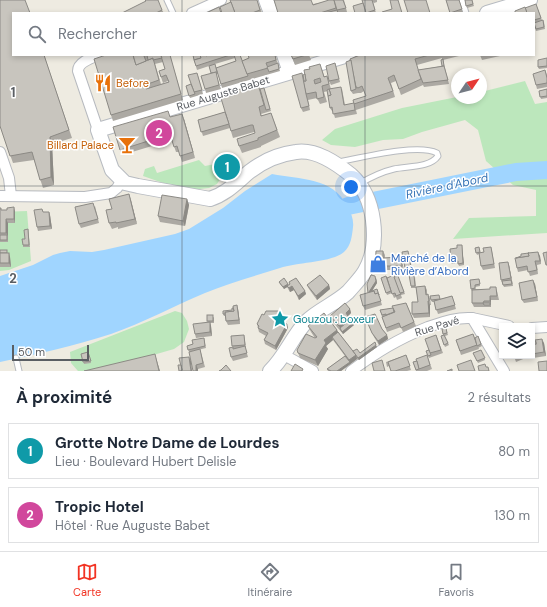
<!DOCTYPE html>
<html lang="fr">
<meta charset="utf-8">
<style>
:root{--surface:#fff;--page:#f2f2f3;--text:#1f2937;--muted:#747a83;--line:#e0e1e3;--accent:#f23323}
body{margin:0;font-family:"DM Sans",sans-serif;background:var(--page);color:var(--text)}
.controls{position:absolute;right:12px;bottom:12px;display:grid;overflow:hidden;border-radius:0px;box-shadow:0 2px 6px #0003}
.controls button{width:36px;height:36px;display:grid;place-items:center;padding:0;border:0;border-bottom:1px solid var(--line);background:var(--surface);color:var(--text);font:20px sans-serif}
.compass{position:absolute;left:451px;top:68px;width:36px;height:36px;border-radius:50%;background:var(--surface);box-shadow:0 2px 6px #0003;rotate:55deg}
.scale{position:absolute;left:12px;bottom:10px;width:77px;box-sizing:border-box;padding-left:4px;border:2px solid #5a5e63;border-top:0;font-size:11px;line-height:14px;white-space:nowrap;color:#5a5e63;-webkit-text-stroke:3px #fff;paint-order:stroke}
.you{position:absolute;left:351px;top:187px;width:14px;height:14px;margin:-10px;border:3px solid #fff;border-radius:50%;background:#1a73e8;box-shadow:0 0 0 6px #1a73e833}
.badge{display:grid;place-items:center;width:26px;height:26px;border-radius:50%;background:var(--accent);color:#fff;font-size:13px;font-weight:700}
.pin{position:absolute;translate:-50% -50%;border:2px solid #fff;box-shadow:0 1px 4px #0006}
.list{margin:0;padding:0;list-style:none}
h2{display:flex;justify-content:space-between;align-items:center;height:52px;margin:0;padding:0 16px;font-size:17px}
h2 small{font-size:13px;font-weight:400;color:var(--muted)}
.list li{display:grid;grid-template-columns:26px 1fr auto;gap:12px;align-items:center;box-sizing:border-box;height:56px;margin:0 8px 8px;padding:0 8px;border:1px solid var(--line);border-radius:0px}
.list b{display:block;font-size:15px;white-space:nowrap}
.list p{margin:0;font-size:13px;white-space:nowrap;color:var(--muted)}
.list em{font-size:13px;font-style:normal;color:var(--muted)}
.icon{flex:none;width:22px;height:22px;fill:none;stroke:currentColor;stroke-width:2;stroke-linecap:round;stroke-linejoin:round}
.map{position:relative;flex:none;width:547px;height:371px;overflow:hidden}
.search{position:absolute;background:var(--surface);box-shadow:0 2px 6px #0003;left:12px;right:12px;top:12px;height:44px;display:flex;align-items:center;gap:10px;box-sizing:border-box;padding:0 14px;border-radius:0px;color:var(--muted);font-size:15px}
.sheet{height:180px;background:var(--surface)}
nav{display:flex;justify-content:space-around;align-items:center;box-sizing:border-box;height:56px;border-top:1px solid var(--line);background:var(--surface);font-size:11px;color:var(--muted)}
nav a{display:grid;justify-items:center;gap:2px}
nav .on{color:var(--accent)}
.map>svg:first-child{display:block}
</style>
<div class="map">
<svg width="547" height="371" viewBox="0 0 547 371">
<rect width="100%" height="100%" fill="#eeebe1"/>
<!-- green -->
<g fill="#bce7bc">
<path d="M525 81 535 104 547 102V233L453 239 469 218 536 216V190L513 185 486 161 478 130 465 120 422 132 403 139 383 140 355 147 331 145 322 140 335 129 402 108 457 97V98H481V92Z"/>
<path d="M199 160 205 166 220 163 224 173 217 184 209 188 190 190 166 184 143 176 145 169 154 166 157 173Z"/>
<path d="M27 211 31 261 9 270 0 271V212Z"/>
<path d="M175 311 182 313 187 321 189 329 184 342 174 349 98 371H78L71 363 70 352Z"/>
</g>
<!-- water -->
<path fill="#a0d5ff" d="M272 174C300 180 332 176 348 207 351 213 354 220 353 227 352 236 351 246 344 252 331 263 297 262 280 268 255 276 229 283 205 293 174 306 143 323 111 334 74 346 38 354 0 362V276L33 265 53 255 60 253 70 251 92 252 104 250 175 234 189 229 223 208 245 191Z"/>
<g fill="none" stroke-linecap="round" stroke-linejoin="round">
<!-- river -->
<path stroke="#a0d5ff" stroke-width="18" d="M348 206 516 172 547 170"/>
<!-- lane casing -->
<g stroke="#b7babf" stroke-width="7">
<g id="lane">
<path d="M167 0 173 13"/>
<path d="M462 0 466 13"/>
<path d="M338 162C360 158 418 143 437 153L438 156C430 168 407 166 394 169 381 172 371 177 359 184"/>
<path d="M16 358 19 371"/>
</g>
</g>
<!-- street casing -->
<g stroke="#b7babf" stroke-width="12">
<g id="street">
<path d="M192 13 221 0"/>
<path d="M98 130 78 71C78 62 91 58 99 55"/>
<path d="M0 152 9 178 11 196"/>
<path d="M0 196 85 197 111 193 117 188 122 180"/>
<path d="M472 318 509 326"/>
<path d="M532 328 547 327"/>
<path d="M284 355 313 371"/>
<path d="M351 371C377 352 398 339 428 327 443 322 456 317 472 318L504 371"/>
</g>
</g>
<!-- secondary casing -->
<g stroke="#b7bbc1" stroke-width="16">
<g id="secondary">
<path d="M266 0 271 13"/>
<path d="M487 13 530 0"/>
<path d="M284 55 290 72"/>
<path d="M270 371C285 357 292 337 306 322 318 310 335 304 348 292 354 285 361 278 365 271 381 243 375 196 351 175 336 163 316 149 296 152 280 154 263 161 249 172 236 183 226 194 210 199L138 186 125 183 112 170 98 130 348 55"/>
</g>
</g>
<!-- lane -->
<use href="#lane" stroke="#fff" stroke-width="5"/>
<!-- street -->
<use href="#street" stroke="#fff" stroke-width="10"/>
<!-- secondary -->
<use href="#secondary" stroke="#fff" stroke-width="14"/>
</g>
<!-- wall -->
<g fill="#aca9a3" fill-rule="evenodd">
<path d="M257 0 262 13H222Z"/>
<path d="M334 0H344L347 12 342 13H278L313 4Z"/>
<path d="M372 0H378H377V2L374 3 373 2 376 13H355Z"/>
<path d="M446 0H459L463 13H450Z"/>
<path d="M465 0H472L474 6 467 8Z"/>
<path d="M536 4 542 20H543L544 22 545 29 536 31 534 25V13Z"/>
<path d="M162 10 164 13H122Z"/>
<path d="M44 55 72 138 52 144 54 185 43 188 34 160 13 163 0 126Z"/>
<path d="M106 55H173L170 56 183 100 113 121 111 115ZM163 62 165 69 159 71 163 83 168 81 169 82 161 84 155 64Z"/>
<path d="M208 55H240L242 61 275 55 280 71 222 88 218 74H216L221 89 206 93 205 89 211 73 209 66 197 70 194 60ZM235 58 236 61 216 68 215 64Z"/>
<path d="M291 55H309L311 60 295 65Z"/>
<path d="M360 55H463L443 60 449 84 424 87 423 85 401 95 396 81 391 83 395 97 356 110 357 114 335 118 333 111H332L330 108 328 91 324 92 327 102 320 104 317 98 308 100 310 110 303 112 301 108 303 75 322 69 324 76H327L331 89H342L345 105 354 103 366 96 364 91 361 93H358L353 94 351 91V60ZM442 58V66L418 70 417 65Z"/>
<path d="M480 55H499L500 56 482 60Z"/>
<path d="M547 58V68L539 69 538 67Z"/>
<path d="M335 63 340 82 331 85 329 81Z"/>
<path d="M545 70 547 75V87L537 89 536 85Z"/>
<path d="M198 76 203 94 190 98 186 86 191 84Z"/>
<path d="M264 88 271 111 261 114 262 116 271 113 280 137 261 146V147L242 153 239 146 255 133V132H254L233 138 230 128 203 136 198 120 225 112 260 89Z"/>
<path d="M547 89V98L541 99 539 91Z"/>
<path d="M170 117 184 119 195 158 182 162 179 152H176L172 140 122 155 120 150Z"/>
<path d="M129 194 137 224 118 229V227L112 229 109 223 112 209Z"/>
<path d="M187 199 189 205 185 226 160 222 158 216Z"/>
<path d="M95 206 99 223 81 228 79 224Z"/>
<path d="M0 208 1 210 15 211V223H8V242H0Z"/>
<path d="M44 212H49L50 215 52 229 38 231 37 227Z"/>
<path d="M28 229 30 247H23V245Z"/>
<path d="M462 247 464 265 459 266 458 263 452 264 451 262 457 248Z"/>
<path d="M479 247 480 252H484L491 247 492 251 495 268 483 270 481 266 479 254 477 255 475 248Z"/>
<path d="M0 250H7V253L10 257 11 267H0Z"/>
<path d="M383 251 385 255V258L401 257 402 261 404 270H384V273H376L375 269Z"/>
<path d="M409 253 412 269 406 270 405 268Z"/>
<path d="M529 253 540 256 541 264 537 265 538 274 530 276 528 270 518 272 517 268 521 256Z"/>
<path d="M509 265 513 286 504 287 501 280Z"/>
<path d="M398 276 405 294 401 295 402 298 397 300 396 297 394 298 392 293 387 295 381 278 394 277Z"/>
<path d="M415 277 416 287 425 286 427 290V294L430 298 431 305H430V317L414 318 412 314 418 302 416 288H411V286Z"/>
<path d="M376 278 377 283 372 291 377 289 382 305 365 310 363 306 368 293Z"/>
<path d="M479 279 480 286 475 287 476 289 497 291 499 300H491V307H474L472 303V291L471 289Z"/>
<path d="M279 282 288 284V285L290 284 289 282 305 291 306 294 299 300 294 290 290 292 287 287 284 289 280 284Z"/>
<path d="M535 284 538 301 524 303 522 300Z"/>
<path d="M307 285H329L330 289 317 300 309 289Z"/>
<path d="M452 296 456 309 438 314 434 302H432L431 300 440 297V299Z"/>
<path d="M406 303 416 326 403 332 401 327 387 332 382 317 380 310 393 308Z"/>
<path d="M238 309 240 324 228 325 226 321 225 316H224L223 314Z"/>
<path d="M350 309 351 313 348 316 354 325 343 334 331 320 330 316Z"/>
<path d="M280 311 282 315 279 320 287 324 288 328 276 350 265 344 264 340 266 336 259 332 257 324 264 315Z"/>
<path d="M214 317V323H210L211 326 212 336 196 338 195 334 208 323 207 321Z"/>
<path d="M367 321 382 329 387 335 388 339 379 345 374 337Z"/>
<path d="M308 326 337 330 338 332 353 351 360 353 377 347 359 360 357 359 341 371H328L327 369 345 356 333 340 326 346 328 349 318 366 300 358 297 350 315 338 311 332Z"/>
<path d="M446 328 448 335 445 336 449 345 445 347 441 336 443 335 442 329Z"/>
<path d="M473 334 479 349 461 355 456 340Z"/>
<path d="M244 335 246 347H245L248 357 233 361 231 357 233 347 232 346Z"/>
<path d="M436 335 443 353 429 358 426 351 429 350Z"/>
<path d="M478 336 482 346 478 348 475 338Z"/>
<path d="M204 338 206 348 189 352 187 346 193 344Z"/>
<path d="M532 342 544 343 546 356 533 358 532 356Z"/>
<path d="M200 349 205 367 198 369V371H193Z"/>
<path d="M481 350 485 360 478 363 473 353Z"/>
<path d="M88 352 91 363 84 364 81 354Z"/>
<path d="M406 355 411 370 407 371H391L389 366 387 367 386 362Z"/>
<path d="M427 355 432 369 427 371H416L413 362 417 361Z"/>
<path d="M514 356H527L528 357 516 362Z"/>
</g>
<!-- shaded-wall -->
<g fill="#8c8a85">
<path d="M182 114 184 119 195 158 193 152Z"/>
<path d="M50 137 52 144 54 185 51 177Z"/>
<path d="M129 194 131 200 137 224 135 219Z"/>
<path d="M187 199 189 205 185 226 183 221Z"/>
<path d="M14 207 15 211V223L14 219Z"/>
<path d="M49 212 50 215 52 229 50 226Z"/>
<path d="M6 219 8 223V236L6 233Z"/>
<path d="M462 245V247L464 265 463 263Z"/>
<path d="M538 252 540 256 541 264 540 261Z"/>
<path d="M9 253 10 257 11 267 9 263Z"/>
<path d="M508 262 509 265 513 286 511 278Z"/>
<path d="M376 278 377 283 370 294 369 292Z"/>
<path d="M533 280 535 284 538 301 537 297Z"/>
<path d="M288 284 289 286 284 289 283 287Z"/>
<path d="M329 285 330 289 317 300 316 296Z"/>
<path d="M292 286 294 290 290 292 289 288Z"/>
<path d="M305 291 306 294 299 300 298 296Z"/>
<path d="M490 296 491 300V307L490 301Z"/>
<path d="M428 301 430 305V317L429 313Z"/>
<path d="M237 305 238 309 240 324 239 320Z"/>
<path d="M350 309 351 313 347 317 346 313Z"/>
<path d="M280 311 282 315 278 322 276 319Z"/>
<path d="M349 318 351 322 340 328 339 326Z"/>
<path d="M210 322 211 326 212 336 210 332Z"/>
<path d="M353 323 354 325 343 334 342 332Z"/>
<path d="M287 324 288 328 276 350 275 346Z"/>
<path d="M337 330 340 336 332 337 333 340 326 346 328 349 318 366 315 360 324 340Z"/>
<path d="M387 335 388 339 379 345 378 341Z"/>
<path d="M542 339 544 343 546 356 544 352Z"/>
<path d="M376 345 377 347 359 360 358 358Z"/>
<path d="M155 354 157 361 160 371H159Z"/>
<path d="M356 355 357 359 341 371H337L350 362 349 360Z"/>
<path d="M189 357 191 361 192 371H191Z"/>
<path d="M196 365 198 369V371H196Z"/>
</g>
<!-- building -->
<g fill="#c8c5be" stroke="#8c8a85" fill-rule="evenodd">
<path d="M0 0H25L30 13H13V55H44L69 130 50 137 51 177 40 180 32 152 10 156 0 126Z"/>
<path d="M145 0H158L162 10 156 13H122L146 1Z"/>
<path d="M230 0H257L260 10 252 13H235Z"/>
<path d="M274 0H311L313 5 329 0H334L336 8 320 13H278Z"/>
<path d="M334 0H343L346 8 337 10 338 13H325L337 10Z"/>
<path d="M362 0H372L375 10 366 13Z"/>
<path d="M390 0H398L402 13H382V12L392 9Z"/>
<path d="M404 0H426L430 13H408Z"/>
<path d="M446 0H459L462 9 450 13Z"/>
<path d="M465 0H472L473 4 466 6Z"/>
<path d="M231 2 235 13H222L220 7Z"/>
<path d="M363 3 366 13H355L353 6Z"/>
<path d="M536 4 541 18 534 20V13H527L525 8Z"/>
<path d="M219 7 221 13H206Z"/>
<path d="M525 7 527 13H515V11Z"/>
<path d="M543 20 544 27 536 29 534 23Z"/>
<path d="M106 55H133L136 65 153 58 159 80 145 85 146 89 169 82 166 75 161 77 159 71 165 69 161 56 164 55H170L181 94 111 115 94 59Z"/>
<path d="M133 55H164L161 56 162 58 153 60V58L148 60 147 55 144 56 146 61 136 65Z"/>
<path d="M193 55H200L201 58 194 60Z"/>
<path d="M200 55H206V56L208 55H230L196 66 194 60 201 58Z"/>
<path d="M234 55H240L248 76 221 84 216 68 236 61Z"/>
<path d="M248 55H275L276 60 266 63 268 68 247 74 242 61 249 58Z"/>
<path d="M291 55H306L293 59Z"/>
<path d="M360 55H429L415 59 421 79 399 89 394 75 388 78 393 91 354 104 353 100 366 96 362 86 358 88 356 87 350 59Z"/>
<path d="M547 58V66L538 67V60Z"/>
<path d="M443 59 444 66H442L441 60Z"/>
<path d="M351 60 356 89 351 91 346 62Z"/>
<path d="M278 63 279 69 269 72 267 67Z"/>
<path d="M335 63 339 79 329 81 326 66Z"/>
<path d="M215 64 217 72 211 73 209 66Z"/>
<path d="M320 64 324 77 327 76 329 84 322 86 324 97 317 99 316 92 306 94 303 81H306L304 70 310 69 309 67ZM320 78 321 82 315 84 314 80Z"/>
<path d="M444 66 448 80 423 83 418 70Z"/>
<path d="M545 70 547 78V83L536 85 533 74Z"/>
<path d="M216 72 219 85 205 89 201 76Z"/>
<path d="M197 73 202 90 194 92 188 75Z"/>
<path d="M302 73 306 94 309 106 301 108 292 76Z"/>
<path d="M305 74 306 81H304L303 75Z"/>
<path d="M191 84 195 94 189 96 186 86Z"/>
<path d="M258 84 264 105 259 107 261 116 271 113 277 130 258 138V140L239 146 237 139 255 133 253 125H251L231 131 220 95Z"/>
<path d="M341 87 344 105 354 103 355 110 333 114 332 107 330 108 328 96 331 95 329 89Z"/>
<path d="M264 88 270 109 266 110 260 89Z"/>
<path d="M329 89 331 95 328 96 327 90Z"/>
<path d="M547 89V96L540 97 539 91Z"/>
<path d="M168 111 170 117 182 114 193 152 180 156 177 146 174 147 170 134 120 150 113 127Z"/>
<path d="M225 112 229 124 201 132 198 120Z"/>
<path d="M129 194 135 219 116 223V222L109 223 106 210 112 209 109 199Z"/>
<path d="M162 195 187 199 183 221 158 216Z"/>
<path d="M93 203 98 219 79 224 75 207Z"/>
<path d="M14 207V219H6V233H0V208H1V210H7V208Z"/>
<path d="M42 209 43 212H49L50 226 37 227 34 210Z"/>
<path d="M28 229 29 245H23L22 239H25L24 230Z"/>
<rect x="0" y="235" width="7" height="5"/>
<path d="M457 245H462L463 263 458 264V261L451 262 450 249 457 248Z"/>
<path d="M479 247 480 252 476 253 475 248Z"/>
<path d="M491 247 494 264 481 266 479 253 484 252 483 248Z"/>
<rect x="0" y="250" width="7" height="3"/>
<path d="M376 251H383V258L401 257 402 266H383V269H375Z"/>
<path d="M408 251 411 267 405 268 402 252Z"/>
<path d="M538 252 540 261H535L537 270 528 272 527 266 517 268 515 258 529 256 528 253Z"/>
<path d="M547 252V265H546L543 253Z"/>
<rect x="0" y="253" width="9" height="10"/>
<path d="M528 253 529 256 516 258 521 256V254L529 253Z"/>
<path d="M508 262 511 278 501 280 499 263Z"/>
<path d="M320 275 329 285 316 296 307 285Z"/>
<path d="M371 275 375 276 376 281 369 292 377 289 379 295 378 293 375 294 374 291 368 293 367 284Z"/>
<path d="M394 275 401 294 396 296 395 293 392 294 387 278Z"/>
<path d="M409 275H414L415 286H411Z"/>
<path d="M386 276 391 291 386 293 381 278Z"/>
<path d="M398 276 404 292 400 293 394 277Z"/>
<path d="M284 278 288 284 283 287 279 282Z"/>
<path d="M296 278 305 291 298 296 292 286 289 288 287 286 290 284 289 282Z"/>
<path d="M479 279 480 284 475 285V288L471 289 470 280Z"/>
<path d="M511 280 512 284 503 285 502 281Z"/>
<path d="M533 280 537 297 522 300 519 283Z"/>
<path d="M425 286 426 295 428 294 429 301H428L429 313 412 314V302H418L416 287Z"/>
<path d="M490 287H496L497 296H490V301H484L483 303H472V290L490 289Z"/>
<path d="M374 291 375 294 378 293 381 301 363 306 360 295Z"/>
<path d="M439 295 440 299 431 300 430 296Z"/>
<path d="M452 296 455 305 436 310 434 301Z"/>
<path d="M345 303 350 309 346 313 349 318 339 326 330 316Z"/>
<path d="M406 303 414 322 401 328 399 323 386 328 382 317 395 312 392 306Z"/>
<path d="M483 303H490V305H484Z"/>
<path d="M237 305 239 320 226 321 225 312 234 311 233 306Z"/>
<path d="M232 308H233L234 311 225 312V314H223V311L232 310Z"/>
<path d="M393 308 394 312 386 315V314L382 315 380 310Z"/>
<path d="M266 311H280L276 319 287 324 275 346 264 340 268 333 258 328 259 326 257 324 262 314 264 315Z"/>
<path d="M324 313 337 330 324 340 326 343 315 360 298 353 297 350 306 334 315 338 317 337 308 326Z"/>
<path d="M375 314 382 329 387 335 378 341 372 333 365 317Z"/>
<rect x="207" y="315" width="6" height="6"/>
<path d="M350 320 353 323 342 332 340 328Z"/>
<path d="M210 322V332L195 334 193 324Z"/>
<path d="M446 328 447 333 443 334 442 329Z"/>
<path d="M338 332 356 355 349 360 332 337Z"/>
<path d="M473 334 477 345 460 351 456 340Z"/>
<path d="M244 335 245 345 232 346 231 336Z"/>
<path d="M436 335 441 350 430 353 425 339Z"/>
<path d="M444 335 448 343 444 345 441 336Z"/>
<path d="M478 336 481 344 477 346 475 338Z"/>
<path d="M204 338 205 346 188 350 187 346 193 344 192 340Z"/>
<path d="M542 339 544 352 532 354V344H536L535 340Z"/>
<path d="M375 342 376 345 358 358 353 351 357 349 360 353Z"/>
<rect x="532" y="342" width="4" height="2"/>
<path d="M245 346 247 353 231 357 229 348 233 347V349Z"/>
<path d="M200 349 203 363 196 365V371H193L189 352Z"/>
<path d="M429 350 431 355 428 356 426 351Z"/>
<path d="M481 350 485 358 477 361 473 353Z"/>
<path d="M88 352 91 361 83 362 81 354Z"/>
<path d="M155 354 159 371H84Z"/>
<path d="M406 355 410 366 395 371H391L388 362Z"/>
<path d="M427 355 430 365 419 369 416 359Z"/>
<path d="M345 356 350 362 337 371H331L327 369Z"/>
<path d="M189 357 191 371H181V370H182L179 358Z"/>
<path d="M382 360 385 371H374L372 363Z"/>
<path d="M471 360 475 371H459L457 365Z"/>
<path d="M417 361 419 369 416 370 413 362Z"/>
<path d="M547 361V371H539L538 362Z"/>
<path d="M295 364 303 369 302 371H291Z"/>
<path d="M485 364 486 367H488L489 371H479L478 366Z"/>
<path d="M178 365H181L182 370H181V371H179Z"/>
<path d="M226 365 231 371H219L221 370Z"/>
<path d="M452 369V371H447Z"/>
</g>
<!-- grid -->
<path fill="none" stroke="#5a5e63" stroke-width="1" stroke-opacity="0.55" d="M182 0V13M365 0V13M182 55V371M365 55V371M0 186H547"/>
<!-- icons -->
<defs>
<g id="restaurant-bare" transform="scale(1.38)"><path d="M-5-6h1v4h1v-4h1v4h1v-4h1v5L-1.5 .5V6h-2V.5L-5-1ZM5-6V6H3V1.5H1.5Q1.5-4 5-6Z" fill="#e8710a" stroke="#fff" stroke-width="2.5" paint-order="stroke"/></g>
<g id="bar-bare" transform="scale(1.38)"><path d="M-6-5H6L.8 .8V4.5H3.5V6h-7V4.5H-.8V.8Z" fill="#e8710a" stroke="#fff" stroke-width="2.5" paint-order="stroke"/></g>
<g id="shop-bare" transform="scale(1.38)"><path d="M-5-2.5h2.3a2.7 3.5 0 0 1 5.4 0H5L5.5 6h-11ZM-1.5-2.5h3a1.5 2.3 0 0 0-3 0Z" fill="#3f7fe0" stroke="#fff" stroke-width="2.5" paint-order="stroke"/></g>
<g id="sight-bare" transform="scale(1.38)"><path d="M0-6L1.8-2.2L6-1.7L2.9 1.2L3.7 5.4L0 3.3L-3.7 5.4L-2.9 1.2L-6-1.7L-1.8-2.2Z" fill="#0f9aa8" stroke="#fff" stroke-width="2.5" paint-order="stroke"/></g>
</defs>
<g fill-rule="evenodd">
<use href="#restaurant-bare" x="103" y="83"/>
<use href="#bar-bare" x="127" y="145"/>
<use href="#shop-bare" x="378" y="264"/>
<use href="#sight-bare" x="280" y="319"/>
</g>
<g text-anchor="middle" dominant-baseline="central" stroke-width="3" stroke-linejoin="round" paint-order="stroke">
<!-- food labels -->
<g font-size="11" fill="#c56008" stroke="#fff" text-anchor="start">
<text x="116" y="83">Before</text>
<text x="114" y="145" text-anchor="end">Billard Palace</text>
</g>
<!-- street labels -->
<g font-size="11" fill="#5a5e63" stroke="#fff">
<text transform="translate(223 93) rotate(-17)">Rue Auguste Babet</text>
<text transform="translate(437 326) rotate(-17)">Rue Pavé</text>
</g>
<!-- shop labels -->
<g font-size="11" fill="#366cbe" stroke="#fff" text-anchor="start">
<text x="391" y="258">Marché de la<tspan x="391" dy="13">Rivière d’Abord</tspan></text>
</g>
<!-- culture labels -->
<g font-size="11" fill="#0d838f" stroke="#fff" text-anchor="start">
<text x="293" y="319">Gouzou : boxeur</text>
</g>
<!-- water labels -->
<g font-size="12" font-style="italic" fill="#3875b7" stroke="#fff">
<text transform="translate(447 186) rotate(-12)">Rivière d'Abord</text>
</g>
</g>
<g font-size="13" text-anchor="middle" font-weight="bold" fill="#5a5e63" stroke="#fff" stroke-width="3" stroke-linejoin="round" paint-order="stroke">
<text x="13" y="97">1</text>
<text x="13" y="283">2</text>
</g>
</svg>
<div class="controls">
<button><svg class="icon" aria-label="layers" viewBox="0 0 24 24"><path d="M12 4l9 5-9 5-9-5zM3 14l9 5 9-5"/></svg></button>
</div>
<svg class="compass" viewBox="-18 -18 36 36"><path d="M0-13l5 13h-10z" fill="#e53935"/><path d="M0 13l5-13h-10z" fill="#747a83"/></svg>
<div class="scale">50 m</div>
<div class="you"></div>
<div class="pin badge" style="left:227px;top:167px;background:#0f9aa8">1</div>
<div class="pin badge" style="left:159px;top:133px;background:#d1479c">2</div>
<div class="search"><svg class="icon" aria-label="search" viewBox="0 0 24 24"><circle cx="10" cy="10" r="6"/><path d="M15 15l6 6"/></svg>Rechercher</div>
</div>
<section class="sheet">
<h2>À proximité<small>2 résultats</small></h2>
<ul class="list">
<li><span class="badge" style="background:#0f9aa8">1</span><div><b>Grotte Notre Dame de Lourdes</b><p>Lieu · Boulevard Hubert Delisle</p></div><em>80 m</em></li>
<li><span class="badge" style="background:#d1479c">2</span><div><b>Tropic Hotel</b><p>Hôtel · Rue Auguste Babet</p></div><em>130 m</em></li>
</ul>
</section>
<nav>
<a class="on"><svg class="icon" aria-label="map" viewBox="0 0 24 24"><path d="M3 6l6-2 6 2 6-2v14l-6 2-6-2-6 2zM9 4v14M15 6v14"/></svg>Carte</a>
<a><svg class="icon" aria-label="directions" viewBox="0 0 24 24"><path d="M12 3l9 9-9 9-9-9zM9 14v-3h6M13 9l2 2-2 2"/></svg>Itinéraire</a>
<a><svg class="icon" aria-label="saved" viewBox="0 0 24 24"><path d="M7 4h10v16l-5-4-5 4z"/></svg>Favoris</a>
</nav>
